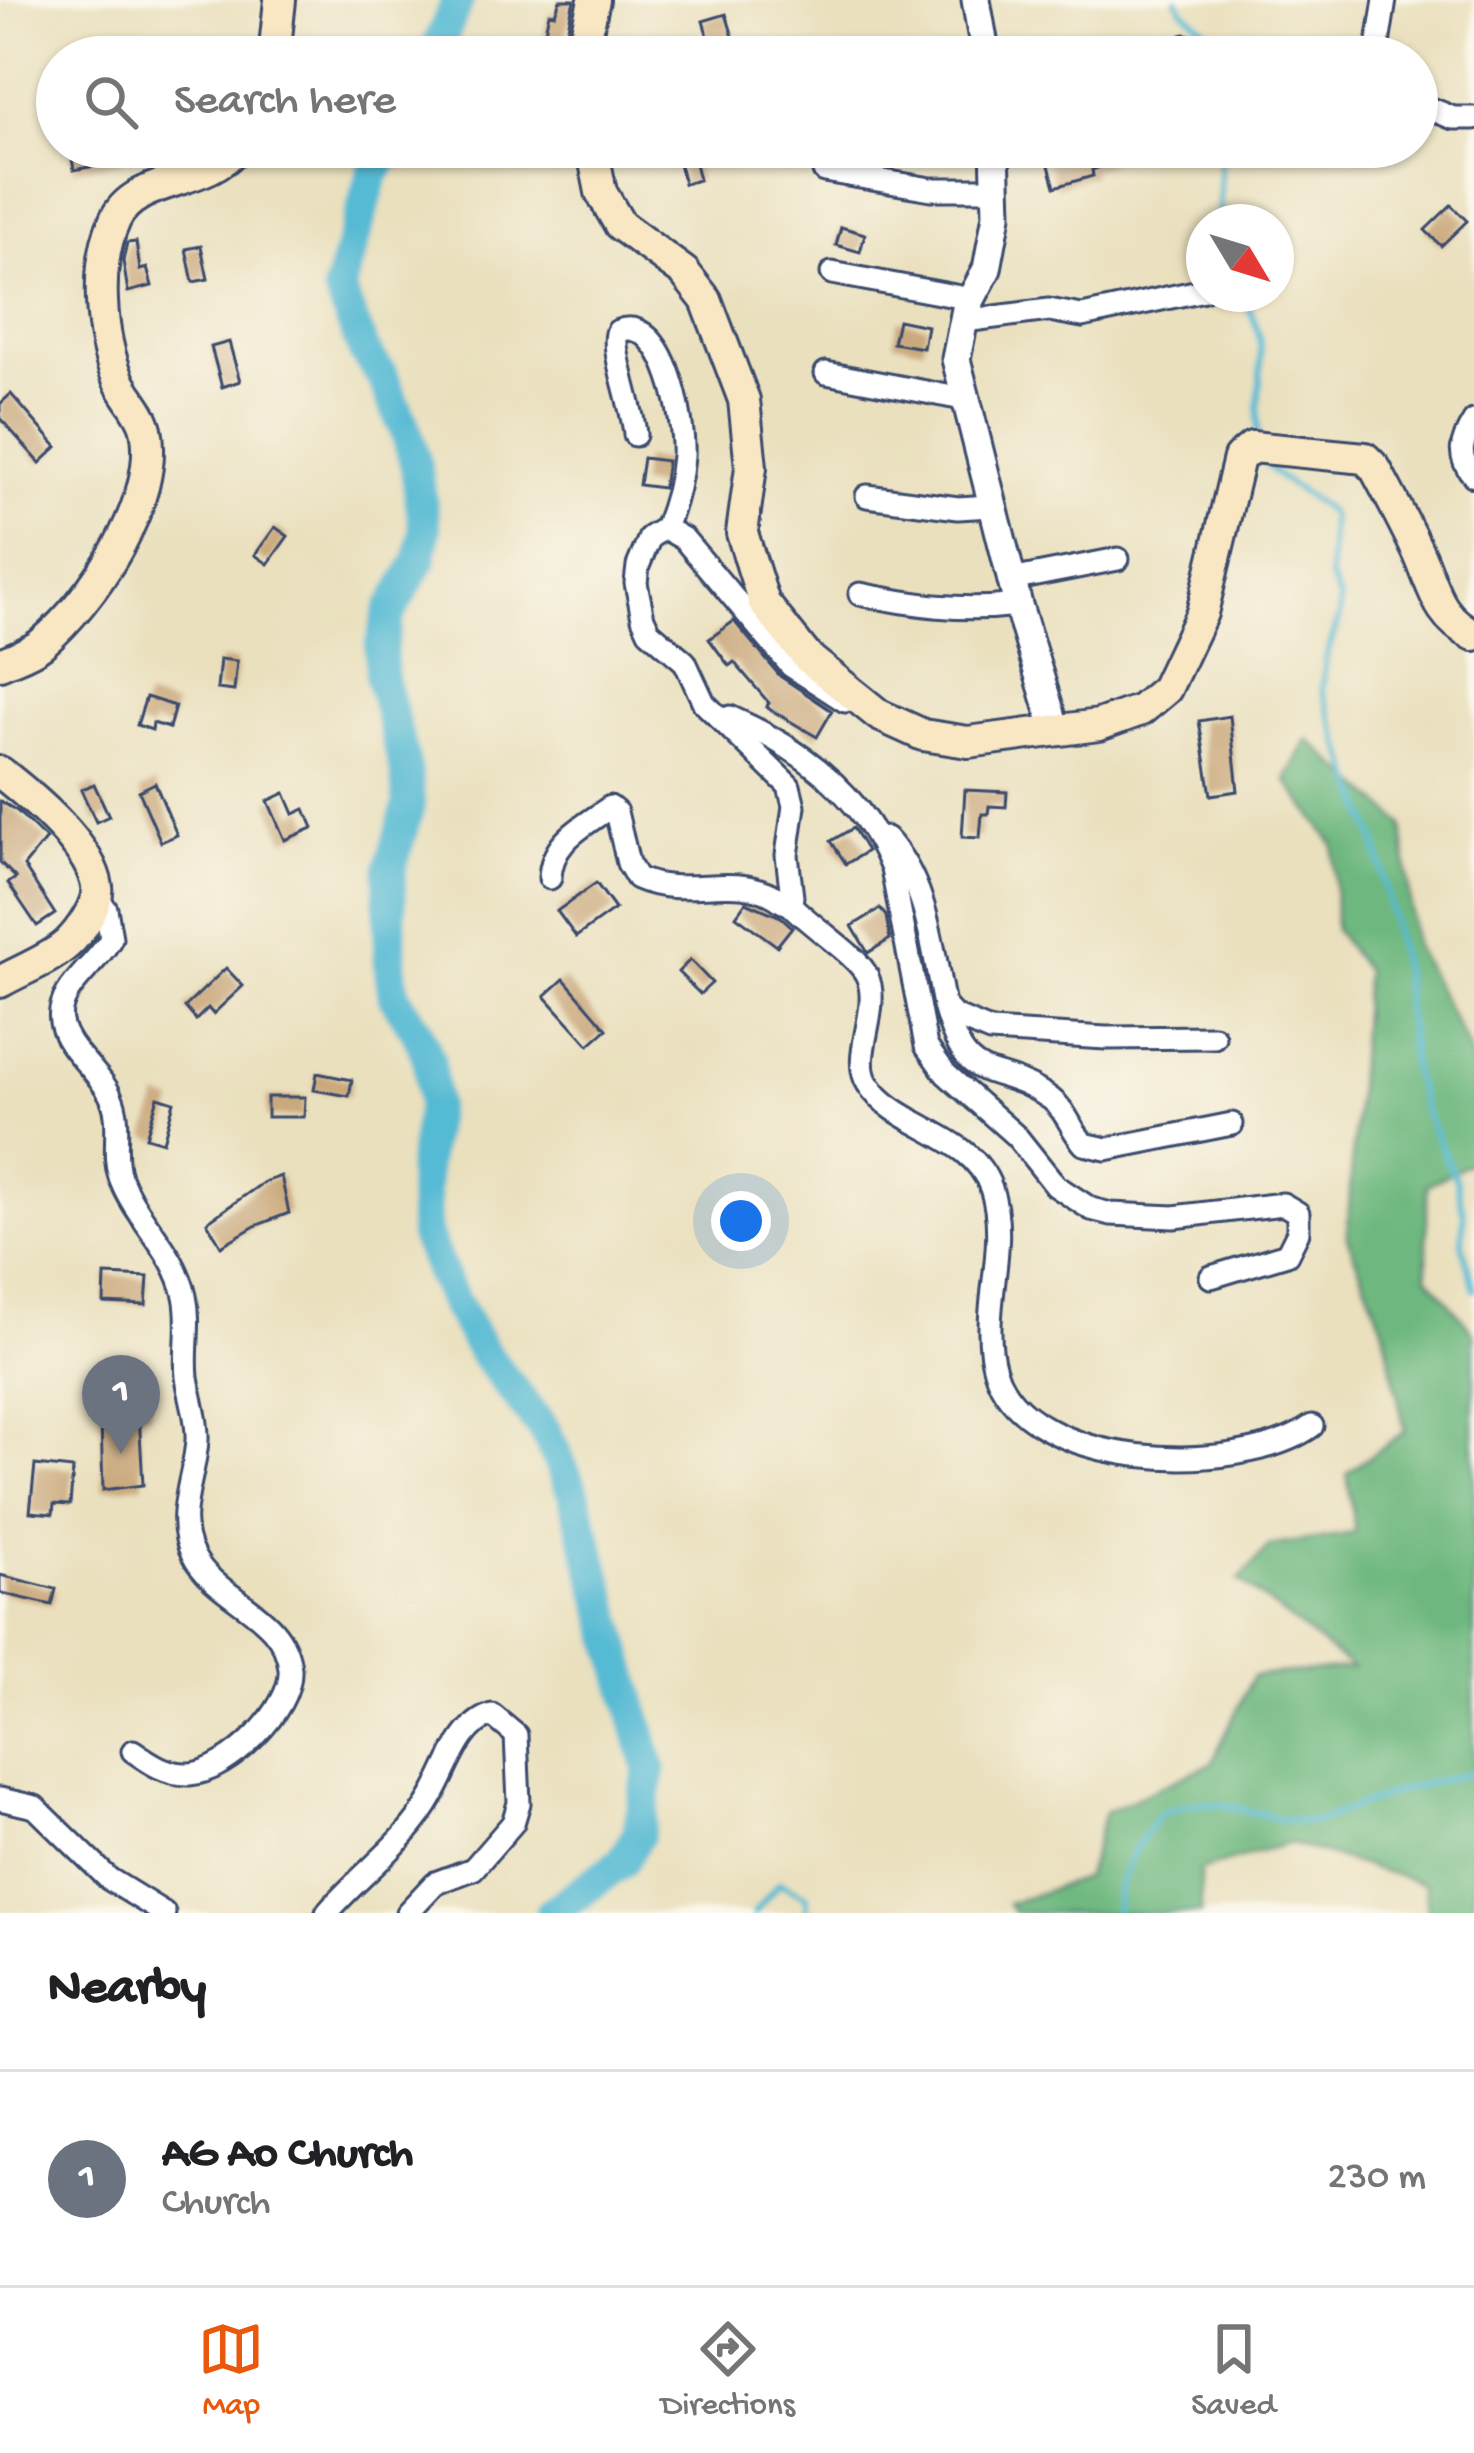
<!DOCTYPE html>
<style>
:root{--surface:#fff;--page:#f6f6f6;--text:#202124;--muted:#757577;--line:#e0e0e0;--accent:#ea580c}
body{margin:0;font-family:"Gochi Hand",sans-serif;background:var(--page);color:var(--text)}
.compass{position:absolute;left:1186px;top:204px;width:108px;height:108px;border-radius:50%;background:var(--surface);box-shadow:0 3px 9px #0004;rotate:128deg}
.you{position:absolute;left:741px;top:1221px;width:42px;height:42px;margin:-30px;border:9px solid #fff;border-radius:50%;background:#1a73e8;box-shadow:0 0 0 18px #1a73e833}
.badge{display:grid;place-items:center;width:78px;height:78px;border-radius:50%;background:var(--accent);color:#fff;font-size:39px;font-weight:700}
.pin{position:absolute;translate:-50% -99px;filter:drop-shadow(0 3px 6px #0008)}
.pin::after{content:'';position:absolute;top:63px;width:42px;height:36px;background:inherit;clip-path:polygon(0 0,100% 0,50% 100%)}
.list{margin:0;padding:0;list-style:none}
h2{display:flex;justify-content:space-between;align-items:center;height:156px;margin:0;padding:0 48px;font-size:51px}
h2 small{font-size:39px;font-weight:400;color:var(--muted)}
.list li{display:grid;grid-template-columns:78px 1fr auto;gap:36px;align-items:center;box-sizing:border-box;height:216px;padding:0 48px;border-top:3px solid var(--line)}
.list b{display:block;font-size:45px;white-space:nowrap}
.list p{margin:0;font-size:39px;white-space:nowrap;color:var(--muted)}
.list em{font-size:39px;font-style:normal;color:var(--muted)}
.icon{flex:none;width:66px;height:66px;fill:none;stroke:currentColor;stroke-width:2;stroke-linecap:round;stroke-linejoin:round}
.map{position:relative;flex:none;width:1474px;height:1913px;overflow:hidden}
.search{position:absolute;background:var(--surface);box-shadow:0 3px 9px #0004;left:36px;right:36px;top:36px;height:132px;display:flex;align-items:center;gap:30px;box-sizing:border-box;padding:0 42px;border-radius:66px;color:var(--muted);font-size:45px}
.sheet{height:372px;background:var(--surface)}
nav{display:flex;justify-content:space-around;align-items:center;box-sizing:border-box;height:168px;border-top:3px solid var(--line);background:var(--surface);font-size:33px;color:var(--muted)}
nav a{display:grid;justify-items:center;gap:6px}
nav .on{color:var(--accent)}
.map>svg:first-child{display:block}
</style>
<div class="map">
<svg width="1474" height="1913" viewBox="0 0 1474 1913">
<rect width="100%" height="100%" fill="#fbf7ec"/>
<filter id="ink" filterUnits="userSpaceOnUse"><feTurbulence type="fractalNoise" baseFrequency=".00833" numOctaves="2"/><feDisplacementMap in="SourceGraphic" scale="24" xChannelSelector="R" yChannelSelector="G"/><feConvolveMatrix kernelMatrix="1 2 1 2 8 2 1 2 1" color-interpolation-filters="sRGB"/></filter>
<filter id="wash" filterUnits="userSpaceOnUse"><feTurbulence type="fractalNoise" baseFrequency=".004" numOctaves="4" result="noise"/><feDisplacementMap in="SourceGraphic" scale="48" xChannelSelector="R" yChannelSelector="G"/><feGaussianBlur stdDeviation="2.7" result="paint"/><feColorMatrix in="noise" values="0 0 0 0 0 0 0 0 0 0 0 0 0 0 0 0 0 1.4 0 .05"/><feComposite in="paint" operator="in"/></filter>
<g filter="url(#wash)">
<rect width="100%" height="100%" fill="#eae0be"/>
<!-- forest -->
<path fill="#6eb87f" stroke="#44746e" stroke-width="3" d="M1308 739 1403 824 1414 944 1469 1049 1474 1069V1160L1427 1185V1276L1474 1333V1913H1427L1425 1884 1289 1843 1200 1870 1201 1913H1014L1008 1904 1086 1877 1105 1812 1212 1763 1253 1676 1352 1668 1239 1580 1269 1546 1355 1533 1347 1473 1405 1431 1384 1329 1347 1237 1365 971 1335 930 1334 845 1286 780Z"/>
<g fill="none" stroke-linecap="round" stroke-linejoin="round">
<!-- stream -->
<g stroke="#55bad3" stroke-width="6">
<path d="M1177 0 1182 9 1239 57"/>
<path d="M1220 147V222"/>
<path d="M1239 294C1276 339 1254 385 1258 439"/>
<path d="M1262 458C1280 486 1309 491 1331 515L1330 578 1340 599V615L1326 657 1322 690 1377 845 1403 974 1413 1071 1423 1107 1456 1180 1464 1215 1462 1243 1474 1290"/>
<path d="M754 1913 779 1883 807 1896V1913"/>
<path d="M1116 1913C1115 1877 1139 1842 1159 1814L1192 1803 1224 1805 1285 1820 1316 1822 1404 1789 1474 1772"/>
</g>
<!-- river -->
<g stroke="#55bad3" stroke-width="33">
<path d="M433 57 458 0"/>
<path d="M392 147 373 174 339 289 364 351 382 376 407 434 416 465 425 530 420 560 389 614 381 645V676L406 771 409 804 390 870V966L394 996 417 1031 429 1060 433 1103 423 1168 425 1234 450 1295 483 1352 545 1431 573 1492 650 1769 638 1834 622 1862 551 1913"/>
</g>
</g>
<g id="blocks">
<!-- building -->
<g fill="#caa97d">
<path d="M560 0H574L563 49 542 44 549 13 555 14Z"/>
<path d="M726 14 734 40 711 47 703 21Z"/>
<path d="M70 147H118L121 161 74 170Z"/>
<path d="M675 147H691L699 180 684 184Z"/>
<path d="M1072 147H1148V148L1092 170 1093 176 1055 187 1046 155Z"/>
<path d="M1451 205 1467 221 1441 246 1425 230Z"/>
<path d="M841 227 865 234 860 252 836 245Z"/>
<path d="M136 242 140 270 147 268 152 286 128 292 123 261 127 243Z"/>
<path d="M201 246 208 279 193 282 186 249Z"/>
<path d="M898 320 927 326 923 348 893 343Z"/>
<path d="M229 342 240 381 222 387 211 347Z"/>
<path d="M11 394 57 447 40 463 0 418V404Z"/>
<path d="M643 458 667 461 663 488 639 485Z"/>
<path d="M275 527 288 536 268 564 255 555Z"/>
<path d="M734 621 780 676 832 711 817 737 766 707 769 703 734 662 729 666 709 639Z"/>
<path d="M220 659 237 661 234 691 217 689Z"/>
<path d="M146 697 175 706 169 728 153 723 152 730 137 725Z"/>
<path d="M1230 716 1238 791 1211 795 1199 721Z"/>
<path d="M155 783 177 835 161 842 139 791Z"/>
<path d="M94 784 109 816 96 822 81 790Z"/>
<path d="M965 790 1007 792 1006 807 989 806 988 814H982L980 838 962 837Z"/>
<path d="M285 793 294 814 305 809 313 828 285 840 268 801Z"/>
<path d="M0 801 17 811 46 839 24 866 55 914 37 926 8 883 16 878 0 862Z"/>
<path d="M853 828 867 851 846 864 831 841Z"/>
<path d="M596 883 615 909 576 937 557 911Z"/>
<path d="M746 902 781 917 792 927 777 946 736 916Z"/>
<path d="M880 909 886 916 890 939 868 953 852 926Z"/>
<path d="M690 960 712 983 700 994 678 972Z"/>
<path d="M226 968 243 986 213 1014 208 1008 196 1020 185 1007Z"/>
<path d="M564 979 607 1029 589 1045 545 996Z"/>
<path d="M317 1073 352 1080 349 1096 314 1090Z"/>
<path d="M158 1097 174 1102 163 1142 146 1137Z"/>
<path d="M267 1097H305L304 1117H267Z"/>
<path d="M281 1176 289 1213 255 1226 221 1246 207 1222 264 1182Z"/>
<path d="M105 1275 148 1277 146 1305 104 1303Z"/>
<path d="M148 1384 150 1414 139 1415 143 1485 103 1490 100 1387Z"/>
<path d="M35 1465 73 1469 70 1505 54 1504 53 1514 30 1512Z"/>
<path d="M0 1575 56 1589 52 1605 0 1593Z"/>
</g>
</g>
</g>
<g filter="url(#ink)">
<use href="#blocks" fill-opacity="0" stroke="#3a4a6c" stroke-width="3"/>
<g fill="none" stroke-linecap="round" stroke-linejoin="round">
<!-- minor casing -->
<g stroke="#3a4a6c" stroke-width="27">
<g id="minor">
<path d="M1179 57 1186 46"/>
<path d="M1376 57 1385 0"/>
<path d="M1417 103 1453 118H1474"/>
<path d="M824 171 931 189H997"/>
<path d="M832 273 971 299"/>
<path d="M964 321 1049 310 1082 316 1204 290"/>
<path d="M826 373 963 399"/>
<path d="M1474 421C1461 442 1456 456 1474 476"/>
<path d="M635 435C634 410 609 346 618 331 666 312 685 425 683 456 681 482 675 504 665 528"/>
<path d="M867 496 958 508 991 506"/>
<path d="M1011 580 1118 559"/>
<path d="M860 594C914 605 962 612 1018 605"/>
<path d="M730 717C801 748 863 794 892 869L926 1046 946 1074 1017 1137 1056 1186 1091 1209 1111 1214 1174 1217 1283 1204 1298 1213V1232L1287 1254 1211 1277"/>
<path d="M886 838C928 883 932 947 944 1005L954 1016 990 1031 1106 1038 1214 1037"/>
<path d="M550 878C551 841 583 827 610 807L616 812 628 863 637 878C688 901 738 868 783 902L787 903 792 897 787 855 794 806 789 786 704 703 685 662 649 631 643 618 636 583 638 566 650 537 665 528 684 539 791 666 845 701"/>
<path d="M97 898 106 909 111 938C98 965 55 989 61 1022 66 1050 99 1070 111 1097 123 1123 111 1151 120 1177 136 1220 175 1250 185 1296 191 1323 184 1350 187 1377 190 1398 198 1418 197 1440 195 1478 173 1518 193 1555 216 1601 285 1612 290 1669 293 1709 228 1772 190 1774 167 1775 150 1763 133 1751"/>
<path d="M788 902C808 925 858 955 867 976 882 1009 850 1057 868 1084 897 1129 971 1132 991 1188 1011 1247 978 1312 995 1370 1025 1471 1240 1478 1312 1426"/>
<path d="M944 1006C968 1094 994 1058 1051 1099 1067 1111 1071 1130 1084 1144L1106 1149 1232 1124"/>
<path d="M0 1799 35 1807 109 1879 164 1913"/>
<path d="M327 1913C362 1872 406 1844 433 1795 449 1768 460 1724 492 1715L516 1735 519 1803 513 1823 473 1869 435 1883 407 1913"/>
</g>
</g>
<!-- tertiary casing -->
<g stroke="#3a4a6c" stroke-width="33">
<g id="tertiary">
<path d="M976 0 986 57"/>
<path d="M995 147 997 215 987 269 966 309 956 359 1018 605 1056 731"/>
</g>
</g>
<!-- secondary casing -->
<g stroke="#3a4a6c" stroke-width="36">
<g id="secondary">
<path d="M274 57 280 0"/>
<path d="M581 57 594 0"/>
<path d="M592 147 601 192 620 225 684 272 706 300 744 400 751 467 742 533 764 603 807 657 879 715 923 735 968 742 1099 725 1141 710 1166 689 1202 613 1239 458 1252 447 1365 458 1375 468C1390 496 1405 524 1418 552 1434 587 1436 616 1474 635"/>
<path d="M0 664C13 658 30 653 41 644 92 602 161 499 146 429 142 412 126 396 119 381 100 337 94 265 115 220 135 176 206 186 237 147"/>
<path d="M0 772C32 797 91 845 97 887 100 904 79 933 67 944 49 960 21 970 0 982"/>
</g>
</g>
<!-- minor -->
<use href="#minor" stroke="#fff" stroke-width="21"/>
<!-- tertiary -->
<use href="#tertiary" stroke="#fff" stroke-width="27"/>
<!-- secondary -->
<use href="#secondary" stroke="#f9e7c3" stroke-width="30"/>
</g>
</g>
</svg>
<svg class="compass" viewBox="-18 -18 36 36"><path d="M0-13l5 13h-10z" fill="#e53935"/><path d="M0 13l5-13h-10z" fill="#757577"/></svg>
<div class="you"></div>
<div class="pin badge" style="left:121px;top:1454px;background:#6b7280">1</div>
<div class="search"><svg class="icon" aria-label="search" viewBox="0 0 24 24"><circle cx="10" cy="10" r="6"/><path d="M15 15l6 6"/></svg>Search here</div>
</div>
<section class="sheet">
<h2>Nearby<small></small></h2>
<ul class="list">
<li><span class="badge" style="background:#6b7280">1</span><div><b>AG Ao Church</b><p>Church</p></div><em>230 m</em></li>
</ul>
</section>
<nav>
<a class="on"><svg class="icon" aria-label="map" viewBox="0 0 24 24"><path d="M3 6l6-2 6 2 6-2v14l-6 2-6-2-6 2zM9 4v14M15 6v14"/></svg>Map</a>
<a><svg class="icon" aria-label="directions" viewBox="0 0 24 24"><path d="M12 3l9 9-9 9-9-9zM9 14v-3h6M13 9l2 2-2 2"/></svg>Directions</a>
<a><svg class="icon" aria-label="saved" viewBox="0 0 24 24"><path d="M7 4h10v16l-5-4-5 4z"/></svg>Saved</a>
</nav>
